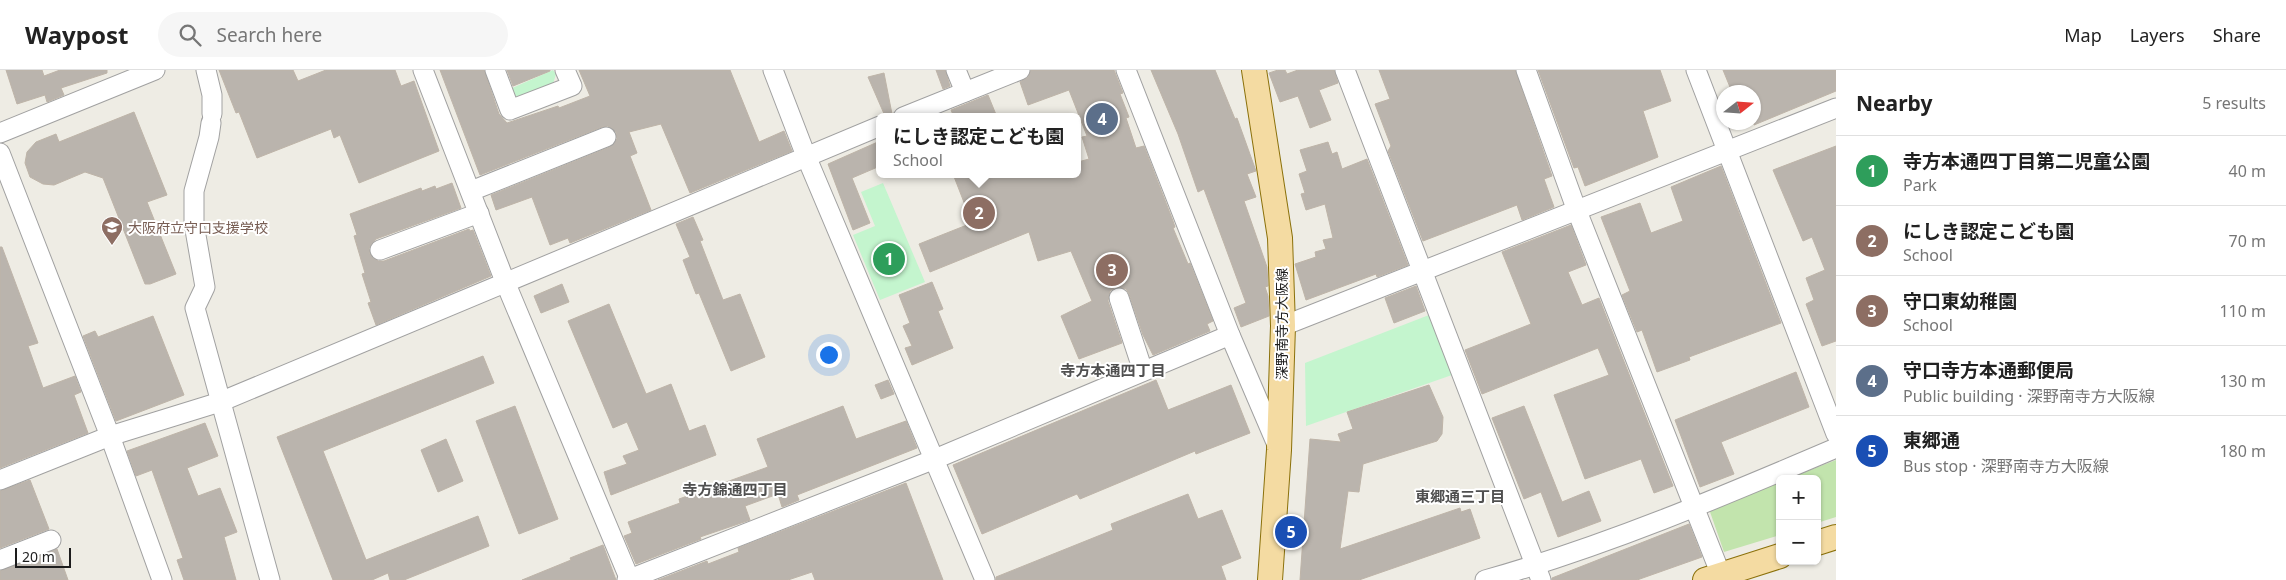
<!DOCTYPE html>
<meta charset="utf-8">
<style>
:root{--surface:#fff;--page:#f6f6f6;--text:#222;--muted:#767676;--line:#e0e0e0;--accent:#b45309}
body{margin:0;font-family:"Noto Sans","Noto Sans JP",sans-serif;background:var(--page);color:var(--text)}
.controls{position:absolute;right:15px;bottom:15px;display:grid;overflow:hidden;border-radius:8px;box-shadow:0 1px 4px #0004}
.controls button{width:45px;height:45px;display:grid;place-items:center;padding:0;border:0;border-bottom:1px solid var(--line);background:var(--surface);color:var(--text);font:25px sans-serif}
.compass{position:absolute;left:1716px;top:15px;width:45px;height:45px;border-radius:50%;background:var(--surface);box-shadow:0 1px 4px #0004;rotate:73deg}
.scale{position:absolute;left:15px;bottom:12px;width:56px;box-sizing:border-box;padding-left:5px;border:2px solid #1d1d1d;border-top:0;font-size:14px;line-height:18px;white-space:nowrap;color:#1d1d1d;-webkit-text-stroke:4px #fff;paint-order:stroke}
.you{position:absolute;left:828px;top:284px;width:18px;height:18px;margin:-12px;border:4px solid #fff;border-radius:50%;background:#1a73e8;box-shadow:0 0 0 8px #1a73e833}
.badge{display:grid;place-items:center;width:32px;height:32px;border-radius:50%;background:var(--accent);color:#fff;font-size:16px;font-weight:700}
.pin{position:absolute;translate:-50% -50%;border:2px solid #fff;box-shadow:0 1px 5px #0006}
.popup{position:absolute;left:876px;top:43px;width:205px;height:65px;box-sizing:border-box;display:grid;place-content:center;border-radius:8px;background:var(--surface);filter:drop-shadow(0 1px 4px #0005);font-size:16px;white-space:nowrap;color:var(--muted)}
.popup b{font-size:19px;color:var(--text)}
.popup::after{content:'';position:absolute;left:50%;top:100%;margin-left:-10px;border:10px solid transparent;border-top-color:var(--surface)}
.list{margin:0;padding:0;list-style:none}
h2{display:flex;justify-content:space-between;align-items:center;height:65px;margin:0;padding:0 20px;font-size:21px}
h2 small{font-size:16px;font-weight:400;color:var(--muted)}
.list li{display:grid;grid-template-columns:32px 1fr auto;gap:15px;align-items:center;box-sizing:border-box;height:70px;padding:0 20px;border-top:1px solid var(--line)}
.list b{display:block;font-size:19px;white-space:nowrap}
.list p{margin:0;font-size:16px;white-space:nowrap;color:var(--muted)}
.list em{font-size:16px;font-style:normal;color:var(--muted)}
.icon{flex:none;width:28px;height:28px;fill:none;stroke:currentColor;stroke-width:2;stroke-linecap:round;stroke-linejoin:round}
.map{position:relative;flex:none;width:1836px;height:510px;overflow:hidden}
header{display:flex;align-items:center;gap:30px;box-sizing:border-box;height:70px;padding:0 25px;background:var(--surface);border-bottom:1px solid var(--line)}
header strong{font-size:24px}
nav{display:flex;gap:28px;margin-inline-start:auto;font-size:18px}
.search{width:350px;height:45px;background:var(--page);display:flex;align-items:center;gap:12px;box-sizing:border-box;padding:0 18px;border-radius:28px;color:var(--muted);font-size:19px}
main{display:flex}
aside{flex:1;background:var(--surface)}
.map>svg:first-child{display:block}
</style>
<header>
<strong>Waypost</strong>
<div class="search"><svg class="icon" aria-label="search" viewBox="0 0 24 24"><circle cx="10" cy="10" r="6"/><path d="M15 15l6 6"/></svg>Search here</div>
<nav><a>Map</a><a>Layers</a><a>Share</a></nav>
</header>
<main>
<div class="map">
<svg width="1836" height="510" viewBox="0 0 1836 510">
<rect width="100%" height="100%" fill="#eeece4"/>
<!-- grass -->
<g fill="#c2e4ad">
<path d="M1836 390V447L1817 453V409H1787Z"/>
<path d="M1780 411V465L1724 482 1709 439Z"/>
</g>
<!-- park -->
<g fill="#c4f5ce">
<path d="M553 0 556 4 553 14 523 28 512 25 510 19Z"/>
<path d="M883 113 925 212 880 230 853 165 875 156 861 122Z"/>
<path d="M1429 245 1452 305 1306 356 1305 293Z"/>
</g>
<!-- building -->
<g fill="#bab4ad" stroke="#beb4a8">
<path d="M6 0H42L44 6 60 0H107V3L61 18 64 25 47 32 45 25 17 34Z"/>
<path d="M219 0H293L298 11 326 0H395L401 16 414 11 439 81 359 113 340 65 334 68 331 59 257 88 239 42 236 43Z"/>
<path d="M440 0H484L499 44 507 53 558 36 559 38 590 26 579 0H730L759 72 784 61 792 81 690 123 661 54 629 62 637 83 630 86 651 140 570 173 568 168 550 175 532 127 496 140 491 125 610 77 617 69 616 62 608 56 602 57 480 105Z"/>
<path d="M507 0H550V1L513 16Z"/>
<path d="M936 0H945L950 16 943 19Z"/>
<path d="M1031 0H1114L1123 23 1120 24 1129 47 1126 48 1136 78 1144 76 1173 151 1175 157 1173 158 1188 194 1190 193 1213 251 1207 254 1210 261 1153 285 1143 265 1129 224 1126 219 1116 217 1110 221 1108 231 1122 273 1079 289 1061 246 1092 231 1071 181 1038 191 1029 162 930 202 919 174 972 153 953 104H1028L1030 108 1042 104H1078V92L1089 89 1082 67 1087 66 1069 20 1028 35 1020 12 1028 7Z"/>
<path d="M1151 0H1215L1235 49 1237 48 1256 101 1247 104 1256 127 1244 131 1267 197 1268 216 1265 217 1268 226 1269 246 1241 257 1234 238 1246 233 1204 119 1198 122 1178 64Z"/>
<path d="M1278 0H1285L1287 4 1298 0H1334L1338 13 1319 20 1331 50 1310 58 1298 26 1280 32 1269 3Z"/>
<path d="M1379 0H1515L1552 106 1544 109 1554 137 1522 150 1517 135 1423 171 1388 81 1391 76 1375 34 1390 29Z"/>
<path d="M1538 0H1660L1671 31 1643 41 1658 87 1585 116 1578 97 1574 98Z"/>
<path d="M1723 0H1836V21L1754 55V22H1732Z"/>
<path d="M884 3 892 44 888 47 885 46 868 7Z"/>
<path d="M988 25 997 47H954L951 40Z"/>
<path d="M134 42 167 125 147 132 176 204 150 214H145L103 108 85 102 54 115 43 114 30 107 25 93 27 82 36 72 56 64 59 72Z"/>
<path d="M880 71V96L852 108 870 153 853 160 828 94Z"/>
<path d="M1328 72 1332 84 1337 82 1342 99 1367 89 1408 195 1377 207 1376 204 1306 230 1295 194 1316 187 1315 182 1326 179 1323 170 1333 168 1325 134 1306 140 1301 124 1305 123 1299 104 1307 101 1300 80Z"/>
<path d="M1836 76V271L1822 276 1806 234 1814 230 1806 208 1825 200 1812 167 1803 171 1773 100Z"/>
<path d="M1721 96 1781 253 1689 287 1690 290 1657 302 1642 260 1637 262 1622 225 1630 221 1601 147 1640 133 1651 163 1683 151 1671 117Z"/>
<path d="M452 113 461 138 376 169 369 178 370 184 378 191H384L469 159 470 161 473 160 491 206 376 255 368 233 371 232 362 204 365 203 354 166 357 165 350 144 421 118 422 121 435 116 436 119Z"/>
<path d="M693 147 703 170 700 171 723 230 740 224 765 287 731 301 699 223 696 224 683 190 690 187 676 154Z"/>
<path d="M1571 155 1586 195 1568 202 1582 235 1599 228 1673 416 1654 423 1641 389 1585 409 1554 325 1609 305 1598 278 1482 324 1465 280 1531 254 1502 182Z"/>
<path d="M0 177H2L38 273 28 276 43 318 75 306 81 322 74 325 88 363 0 398Z"/>
<path d="M932 212 943 239 938 241 953 278 912 295 905 278 912 276 903 256 910 253 899 225Z"/>
<path d="M562 214 569 232 541 243 534 226Z"/>
<path d="M1416 216 1425 241 1394 253 1385 228Z"/>
<path d="M609 234 646 324 671 314 689 361 705 355 716 385 611 425 604 402 627 394 623 386 639 380 627 352 613 358 568 251Z"/>
<path d="M153 246 184 325 116 351 83 266 95 261 98 267Z"/>
<path d="M483 286 494 313 323 381 366 490 478 446 489 476 404 510H390L388 503 372 510H333L277 367Z"/>
<path d="M1796 302 1809 337 1721 372 1734 404 1700 417 1675 350Z"/>
<path d="M888 310 894 324 881 329 875 315Z"/>
<path d="M1156 310 1168 340 1231 315 1250 363 1196 384 1195 381 1080 429 1077 424 982 464 953 395Z"/>
<path d="M1429 315 1443 347 1442 364 1437 371 1363 394 1359 422 1348 421 1340 479 1460 438 1461 442 1470 439 1480 468 1359 510H1300L1310 369 1341 372 1338 364 1353 359 1347 342Z"/>
<path d="M515 336 558 449 519 464 476 351Z"/>
<path d="M843 336 856 369 906 351 917 378 797 425 799 430 782 437 778 424 745 436 750 450 700 467 701 469 636 494 624 466 632 463 628 452 680 433 679 429 768 397 757 369Z"/>
<path d="M1524 336 1562 432 1589 421 1601 451 1558 467 1541 422 1524 429 1492 348Z"/>
<path d="M205 353 218 386 187 398 198 426 220 418 237 462 224 467 236 510H184L177 490 183 488 152 400 136 406 127 381Z"/>
<path d="M446 369 463 411 438 422 421 380Z"/>
<path d="M30 410 49 459 0 478V421Z"/>
<path d="M906 413 943 510H815L812 502 788 510H658L707 491 708 494 739 482 738 478Z"/>
<path d="M1188 424 1198 449 1222 440 1241 488 1221 496 1226 510H996V507L1113 460 1111 454Z"/>
<path d="M1689 454 1702 487 1637 510H1552V508Z"/>
<path d="M603 475 616 510H522L571 490 570 488Z"/>
<path d="M57 479 68 510H0V501Z"/>
</g>
<g fill="none" stroke-linecap="round" stroke-linejoin="round">
<!-- minor casing -->
<g stroke="#a1a1a1" stroke-width="21">
<g id="minor">
<path d="M206 0 212 25V44"/>
<path d="M423 0 506 214 630 510"/>
<path d="M495 0 510 40 572 16 565 0"/>
<path d="M773 0 806 86 985 510"/>
<path d="M956 0 965 22"/>
<path d="M1126 0 1230 265 1278 377"/>
<path d="M1345 0 1541 510"/>
<path d="M1526 0 1577 141 1723 510"/>
<path d="M1696 0 1836 364"/>
<path d="M903 47 1020 0"/>
<path d="M211 53 209 67 194 121V154L205 217 195 238 270 510"/>
<path d="M0 63 155 0"/>
<path d="M0 83 110 366 162 510"/>
<path d="M471 121 606 67"/>
<path d="M380 180 479 143"/>
<path d="M1119 228 1143 301"/>
<path d="M1283 256 1836 38"/>
<path d="M0 410 110 366 220 332 880 56"/>
<path d="M0 490 51 470"/>
<path d="M627 510 935 389 1230 265"/>
<path d="M1485 510C1606 476 1721 427 1836 378"/>
</g>
</g>
<!-- major casing -->
<g stroke="#8b710b" stroke-width="26">
<g id="major">
<path d="M1254 0 1280 168 1283 256 1279 380 1270 510"/>
<path d="M1817 473 1836 467"/>
<path d="M1705 510 1780 486"/>
</g>
</g>
<!-- minor -->
<use href="#minor" stroke="#fff" stroke-width="19"/>
<!-- major -->
<use href="#major" stroke="#f4dba2" stroke-width="24"/>
</g>
<!-- icons -->
<defs>
<g id="school-pin" transform="scale(1.125)"><path d="M0 17L-7.5 6A9.5 9.5 0 1 1 7.5 6Z" fill="#8d6e63" stroke="#fff"/><path d="M0-5L7-2L0 1L-7-2ZM-4 1L0 2.5L4 1V4Q0 6-4 4Z" fill="#fff"/></g>
</defs>
<g fill-rule="evenodd">
<use href="#school-pin" x="112" y="157"/>
</g>
<g text-anchor="middle" dominant-baseline="central" stroke-width="4" stroke-linejoin="round" paint-order="stroke">
<!-- education labels -->
<g font-size="14" fill="#785e54" stroke="#fff" text-anchor="start">
<text x="128" y="157">大阪府立守口支援学校</text>
</g>
<!-- street labels -->
<g font-size="14" fill="#1d1d1d" stroke="#fff">
<text transform="translate(1281 254) rotate(-90)">深野南寺方大阪線</text>
</g>
<!-- neighbourhood labels -->
<g font-size="15" font-weight="bold" fill="#505050" stroke="#fff">
<text x="1113" y="300">寺方本通四丁目</text>
<text x="735" y="419">寺方錦通四丁目</text>
<text x="1460" y="426">東郷通三丁目</text>
</g>
</g>
</svg>
<div class="controls">
<button>+</button>
<button>−</button>
</div>
<svg class="compass" viewBox="-18 -18 36 36"><path d="M0-13l5 13h-10z" fill="#e53935"/><path d="M0 13l5-13h-10z" fill="#767676"/></svg>
<div class="scale">20 m</div>
<div class="you"></div>
<div class="pin badge" style="left:889px;top:189px;background:#2e9e5b">1</div>
<div class="pin badge" style="left:979px;top:143px;background:#8d6e63">2</div>
<div class="popup"><b>にしき認定こども園</b>School</div>
<div class="pin badge" style="left:1112px;top:200px;background:#8d6e63">3</div>
<div class="pin badge" style="left:1102px;top:49px;background:#5c6f8a">4</div>
<div class="pin badge" style="left:1291px;top:462px;background:#1a4fb4">5</div>
</div>
<aside>
<h2>Nearby<small>5 results</small></h2>
<ul class="list">
<li><span class="badge" style="background:#2e9e5b">1</span><div><b>寺方本通四丁目第二児童公園</b><p>Park</p></div><em>40 m</em></li>
<li><span class="badge" style="background:#8d6e63">2</span><div><b>にしき認定こども園</b><p>School</p></div><em>70 m</em></li>
<li><span class="badge" style="background:#8d6e63">3</span><div><b>守口東幼稚園</b><p>School</p></div><em>110 m</em></li>
<li><span class="badge" style="background:#5c6f8a">4</span><div><b>守口寺方本通郵便局</b><p>Public building · 深野南寺方大阪線</p></div><em>130 m</em></li>
<li><span class="badge" style="background:#1a4fb4">5</span><div><b>東郷通</b><p>Bus stop · 深野南寺方大阪線</p></div><em>180 m</em></li>
</ul>
</aside>
</main>
